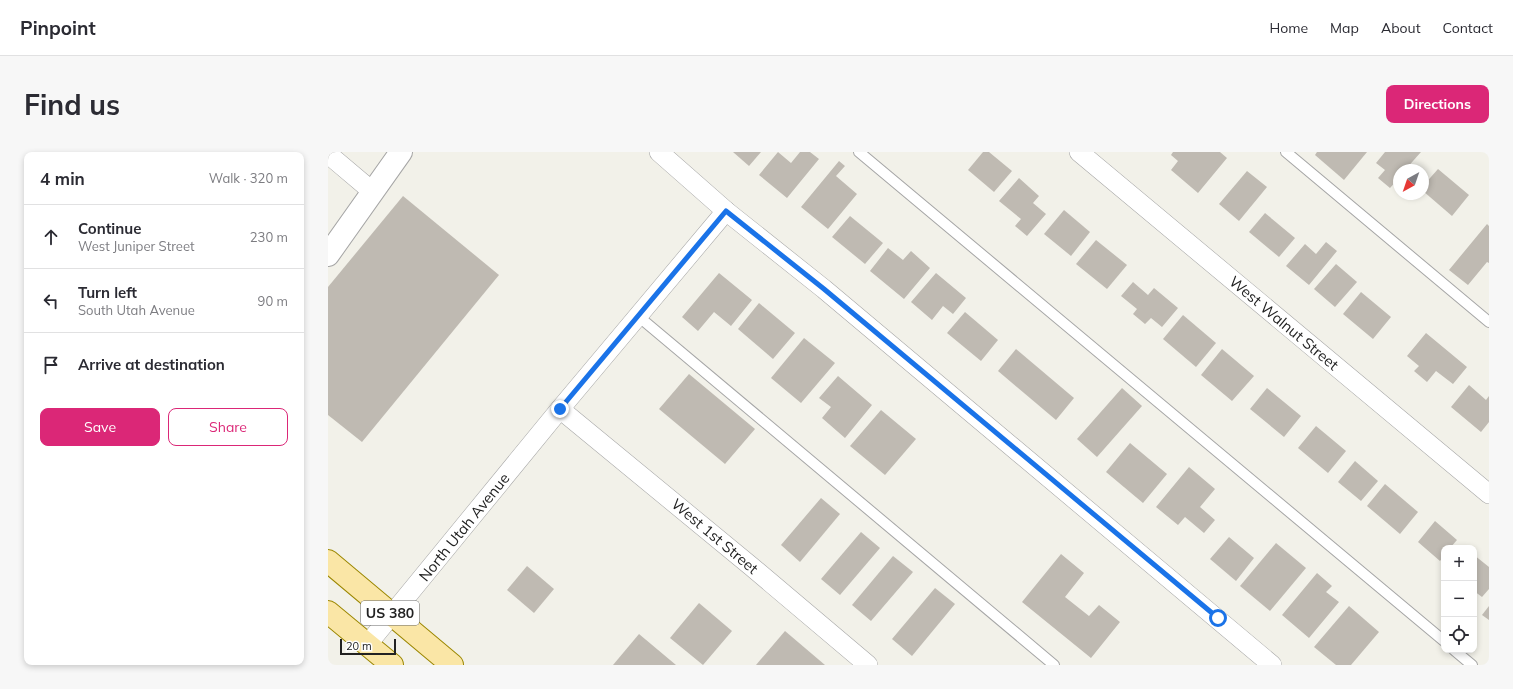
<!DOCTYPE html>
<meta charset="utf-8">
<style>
:root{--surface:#fff;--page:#f7f7f7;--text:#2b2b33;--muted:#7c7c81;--line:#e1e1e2;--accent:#db2777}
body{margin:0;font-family:Mulish,sans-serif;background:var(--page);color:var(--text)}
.controls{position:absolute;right:12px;bottom:12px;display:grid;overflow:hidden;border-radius:8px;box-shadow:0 2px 6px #0003}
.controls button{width:36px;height:36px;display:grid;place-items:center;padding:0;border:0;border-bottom:1px solid var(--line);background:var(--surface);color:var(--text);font:20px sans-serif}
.compass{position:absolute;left:1065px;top:12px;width:36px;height:36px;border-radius:50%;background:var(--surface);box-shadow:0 2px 6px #0003;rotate:220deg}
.scale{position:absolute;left:12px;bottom:10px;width:56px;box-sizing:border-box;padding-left:4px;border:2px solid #222;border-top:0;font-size:11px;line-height:14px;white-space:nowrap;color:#222;-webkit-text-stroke:3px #fff;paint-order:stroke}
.stop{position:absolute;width:12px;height:12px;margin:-9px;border:3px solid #1a73e8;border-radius:50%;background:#fff}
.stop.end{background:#1a73e8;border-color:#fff;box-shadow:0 1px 4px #0008}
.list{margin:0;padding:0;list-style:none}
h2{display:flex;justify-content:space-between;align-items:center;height:52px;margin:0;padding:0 16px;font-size:17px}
h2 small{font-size:13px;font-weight:400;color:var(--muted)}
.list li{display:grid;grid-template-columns:26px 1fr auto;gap:12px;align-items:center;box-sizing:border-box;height:64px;padding:0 16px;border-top:1px solid var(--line)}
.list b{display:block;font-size:15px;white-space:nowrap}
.list p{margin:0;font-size:13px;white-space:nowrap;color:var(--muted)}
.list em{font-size:13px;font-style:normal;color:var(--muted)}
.actions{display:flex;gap:8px;padding:12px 16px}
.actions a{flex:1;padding:9px 0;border:1px solid var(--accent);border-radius:8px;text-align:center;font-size:14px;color:var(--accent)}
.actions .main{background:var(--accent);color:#fff}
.icon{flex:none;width:22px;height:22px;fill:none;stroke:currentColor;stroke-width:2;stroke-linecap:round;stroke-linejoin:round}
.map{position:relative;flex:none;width:1161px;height:513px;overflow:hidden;border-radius:8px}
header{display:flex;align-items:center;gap:24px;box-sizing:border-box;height:56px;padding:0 20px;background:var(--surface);border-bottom:1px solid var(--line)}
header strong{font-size:19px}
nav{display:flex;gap:22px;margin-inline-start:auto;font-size:14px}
.intro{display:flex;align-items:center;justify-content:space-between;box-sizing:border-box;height:96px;padding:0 24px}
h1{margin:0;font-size:28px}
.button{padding:10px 18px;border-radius:8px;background:var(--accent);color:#fff;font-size:14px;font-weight:700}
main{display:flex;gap:24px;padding:0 24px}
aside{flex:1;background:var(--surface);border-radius:8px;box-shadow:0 2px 6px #0003}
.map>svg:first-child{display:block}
</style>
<header>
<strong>Pinpoint</strong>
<nav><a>Home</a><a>Map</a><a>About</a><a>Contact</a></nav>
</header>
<div class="intro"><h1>Find us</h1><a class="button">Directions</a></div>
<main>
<aside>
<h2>4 min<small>Walk · 320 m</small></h2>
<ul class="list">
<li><svg class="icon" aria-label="ahead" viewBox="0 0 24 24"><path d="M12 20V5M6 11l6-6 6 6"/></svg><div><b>Continue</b><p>West Juniper Street</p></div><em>230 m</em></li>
<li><svg class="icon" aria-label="left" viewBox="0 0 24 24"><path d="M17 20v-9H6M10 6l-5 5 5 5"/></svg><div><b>Turn left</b><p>South Utah Avenue</p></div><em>90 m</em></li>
<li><svg class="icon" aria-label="arrive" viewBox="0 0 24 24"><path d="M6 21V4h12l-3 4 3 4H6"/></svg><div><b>Arrive at destination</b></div></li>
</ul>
<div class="actions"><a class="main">Save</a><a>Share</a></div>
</aside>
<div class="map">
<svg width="1161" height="513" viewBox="0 0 1161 513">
<rect width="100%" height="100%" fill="#f2f1e9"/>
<!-- building -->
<g fill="#bfbab2">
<path d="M405 0H433L421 14Z"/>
<path d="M450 0 463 11 472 0H482L491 7 459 46 431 23Z"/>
<path d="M655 0H661L684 19 666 40 640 18Z"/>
<path d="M845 0H892L899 6 870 41 843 18 850 9 843 3Z"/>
<path d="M989 0H1039L1016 28 987 3Z"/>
<path d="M1057 0H1093L1077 18H1071V26L1062 36 1050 26 1057 18 1048 11Z"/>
<path d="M511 9 517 14 508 24 529 42 500 77 473 55Z"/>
<path d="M1110 17 1141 43 1124 64 1095 39V34Z"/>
<path d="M919 19 939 35 911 69 891 52Z"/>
<path d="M691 26 711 44 705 51 718 62 699 84 687 74 693 67 671 49Z"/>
<path d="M75 44 171 123 34 290 0 263V135Z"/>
<path d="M736 58 762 80 743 104 716 82Z"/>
<path d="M937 61 967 86 951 105 921 80Z"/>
<path d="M522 64 555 91 537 112 504 85Z"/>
<path d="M1159 72 1161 74V111L1159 110 1140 133 1121 118Z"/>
<path d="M768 88 799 113 779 137 748 112Z"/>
<path d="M998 90 1009 99 981 133 958 114 977 92 988 102Z"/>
<path d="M560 96 575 108 583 99 602 116 576 147 542 119Z"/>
<path d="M1008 112 1029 130 1007 155 986 137Z"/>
<path d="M391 121 424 148 403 174 386 160 370 179 354 165Z"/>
<path d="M608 121 638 146 625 162 615 154 604 168 583 150Z"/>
<path d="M805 130 820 143 826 136 850 156 834 175 823 166 817 172 805 162 809 157 793 144Z"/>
<path d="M1033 140 1063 165 1045 187 1015 162Z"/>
<path d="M431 151 467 181 445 207 410 177Z"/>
<path d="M637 160 670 188 653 209 619 181Z"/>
<path d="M855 163 888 191 868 215 835 187Z"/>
<path d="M1098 181 1139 215 1125 232 1108 219 1099 230 1086 219 1091 214 1079 204Z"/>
<path d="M476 186 507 211 473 251 443 226Z"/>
<path d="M688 197 746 246 728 268 670 219Z"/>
<path d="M894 197 926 224 904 249 873 223Z"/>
<path d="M361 222 427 277 397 312 331 257Z"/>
<path d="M510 224 544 253 517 286 494 266 503 255 491 246Z"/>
<path d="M1141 233 1158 248 1161 244V270L1153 280 1123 255Z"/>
<path d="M794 236 814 254 769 305 749 287Z"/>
<path d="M939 236 973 264 956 285 922 257Z"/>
<path d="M553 258 588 287 557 323 522 294Z"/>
<path d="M988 274 1018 299 1000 321 970 296Z"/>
<path d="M802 291 839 322 815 351 778 320Z"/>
<path d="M1027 309 1050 329 1033 349 1010 330Z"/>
<path d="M861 315 887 337 872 355 887 368 876 381 857 365 850 373 828 355Z"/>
<path d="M1057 332 1090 360 1072 382 1039 354Z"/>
<path d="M493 346 512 362 472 410 453 393Z"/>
<path d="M1107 369 1129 388 1122 396H1116V404L1112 409 1090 390Z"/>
<path d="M533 380 552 396 512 443 493 427Z"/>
<path d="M901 385 926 406 908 429 882 407Z"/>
<path d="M948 391 978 416 942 459 912 434Z"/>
<path d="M733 402 756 421 737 445 761 464 771 453 792 470 763 506 694 450Z"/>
<path d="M1146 403 1161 415V437L1154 445 1146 439Z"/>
<path d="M565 404 585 420 543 469 524 453Z"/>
<path d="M199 414 226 437 206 461 179 438Z"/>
<path d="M989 421 1004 434 998 440 1011 450 981 486 954 463Z"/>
<path d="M607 436 627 452 584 504 564 487Z"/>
<path d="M371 451 404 479 375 513 342 486Z"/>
<path d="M1021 454 1051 480 1023 513H1008L986 495Z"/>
<path d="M1161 454V468L1154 463Z"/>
<path d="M457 479 497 513H428Z"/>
<path d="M311 482 348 513H285Z"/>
</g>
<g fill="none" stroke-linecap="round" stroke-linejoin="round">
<!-- service casing -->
<g stroke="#a6a6a6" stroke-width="12">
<g id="service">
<path d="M531 0 1116 489"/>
<path d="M958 0 1161 170"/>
<path d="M310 164 726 513"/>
<path d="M1126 498 1144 513"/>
</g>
</g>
<!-- minor casing -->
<g stroke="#a6a6a6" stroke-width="20">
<g id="minor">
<path d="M331 0 398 59 496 137 944 513"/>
<path d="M751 0 1161 342"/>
<path d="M0 2 45 40"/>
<path d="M232 257 424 415 540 513"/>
<path d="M39 493 232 257 398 59"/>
</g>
</g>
<!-- tertiary casing -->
<g stroke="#a6a6a6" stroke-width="24">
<path id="tertiary" d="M0 103 73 0"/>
</g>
<!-- primary casing -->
<g stroke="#9c8803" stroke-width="24">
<g id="primary">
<path d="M0 409 124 513"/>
<path d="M0 460 64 513"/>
</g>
</g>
<!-- service -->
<use href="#service" stroke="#fff" stroke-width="10"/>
<!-- minor -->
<use href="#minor" stroke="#fff" stroke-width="19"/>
<!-- tertiary -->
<use href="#tertiary" stroke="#fff" stroke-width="22"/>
<!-- primary -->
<use href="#primary" stroke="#fae6a6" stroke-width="22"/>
</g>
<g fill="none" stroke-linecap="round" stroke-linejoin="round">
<!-- route -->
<path stroke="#1a73e8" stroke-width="5" d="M232 257 398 59 496 137 890 466"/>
</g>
<g text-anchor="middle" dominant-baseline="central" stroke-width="3" stroke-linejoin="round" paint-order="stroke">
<!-- shield labels -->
<rect fill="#fff" stroke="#646464" stroke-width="1" x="33" y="449" width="58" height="24" rx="3"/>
<g font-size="14" font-weight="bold" fill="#222">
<text x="62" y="461">US 380</text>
</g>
<!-- street labels -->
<g font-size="15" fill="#222" stroke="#fff">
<text transform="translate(956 171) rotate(40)">West Walnut Street</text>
<text transform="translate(136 375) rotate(-51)">North Utah Avenue</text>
<text transform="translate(387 384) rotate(40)">West 1st Street</text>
</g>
</g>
</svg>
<div class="controls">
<button>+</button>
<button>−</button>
<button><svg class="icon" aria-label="locate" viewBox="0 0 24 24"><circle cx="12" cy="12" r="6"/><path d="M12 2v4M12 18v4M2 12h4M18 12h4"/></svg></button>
</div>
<svg class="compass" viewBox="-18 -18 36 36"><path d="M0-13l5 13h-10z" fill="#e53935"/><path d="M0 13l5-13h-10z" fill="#7c7c81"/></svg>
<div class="scale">20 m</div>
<div class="stop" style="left:890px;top:466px"></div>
<div class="stop end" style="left:232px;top:257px"></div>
</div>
</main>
